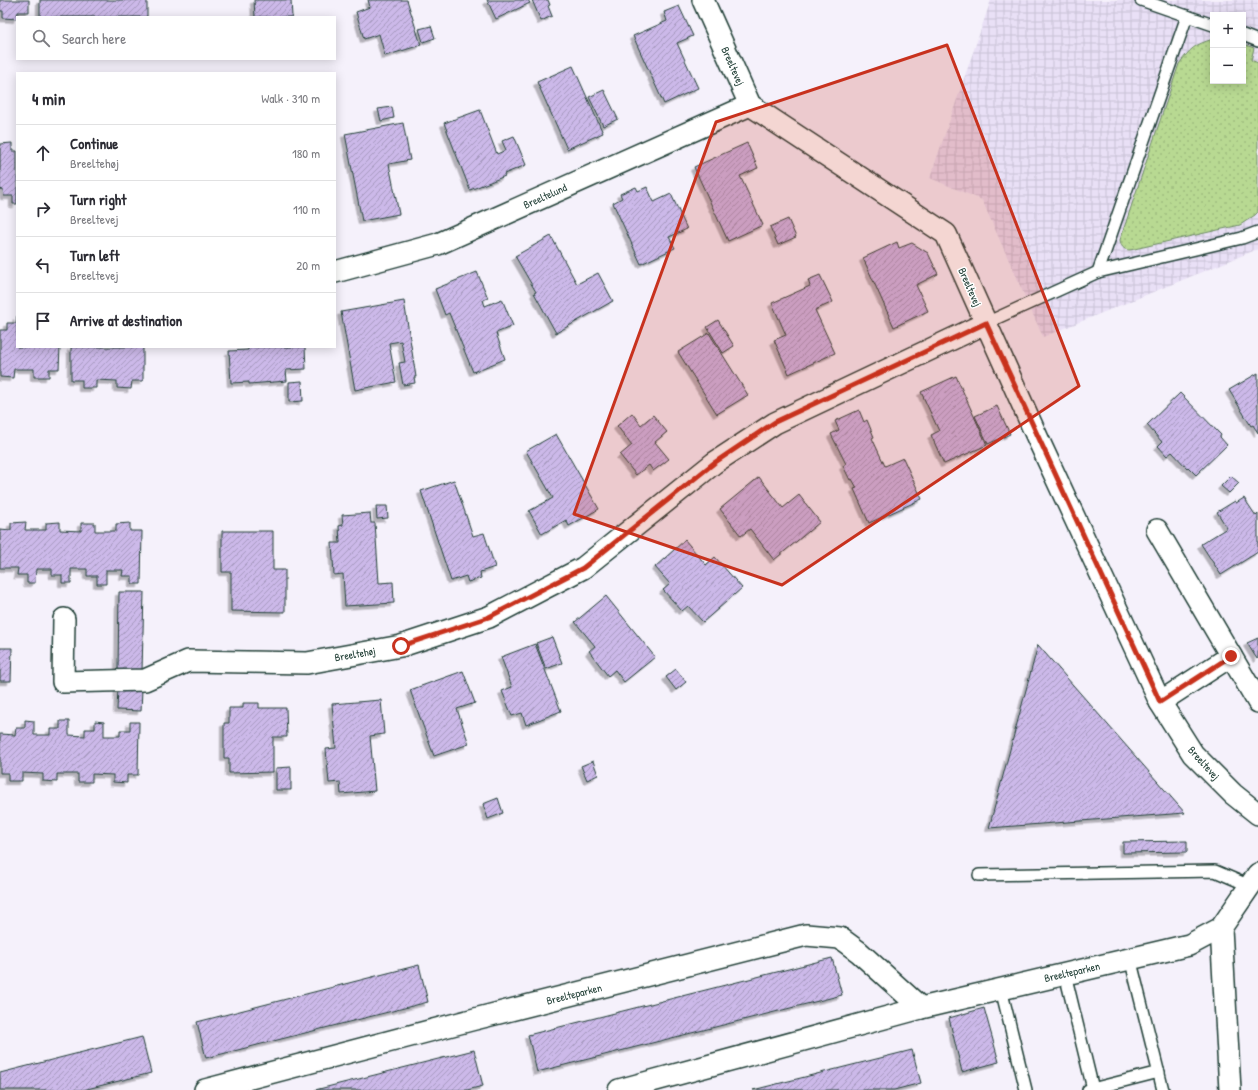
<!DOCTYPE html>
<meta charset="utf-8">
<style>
:root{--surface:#fff;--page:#f7f7f7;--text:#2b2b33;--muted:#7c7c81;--line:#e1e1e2}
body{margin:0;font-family:"Patrick Hand",sans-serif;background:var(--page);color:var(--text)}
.controls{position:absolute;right:12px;top:12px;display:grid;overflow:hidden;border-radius:0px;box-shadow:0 2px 10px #0003}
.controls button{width:36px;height:36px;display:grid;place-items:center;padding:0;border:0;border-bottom:1px solid var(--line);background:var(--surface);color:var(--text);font:20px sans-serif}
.stop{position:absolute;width:12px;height:12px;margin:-9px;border:3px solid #c8321e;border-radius:50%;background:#fff}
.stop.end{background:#c8321e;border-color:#fff;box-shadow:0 1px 4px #0008}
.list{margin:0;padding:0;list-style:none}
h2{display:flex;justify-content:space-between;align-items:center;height:52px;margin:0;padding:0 16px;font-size:17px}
h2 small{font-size:13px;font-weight:400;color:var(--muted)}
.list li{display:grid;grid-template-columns:26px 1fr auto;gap:12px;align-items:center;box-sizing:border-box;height:56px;padding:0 16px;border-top:1px solid var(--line)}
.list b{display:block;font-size:15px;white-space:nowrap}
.list p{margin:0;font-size:13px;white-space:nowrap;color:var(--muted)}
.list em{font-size:13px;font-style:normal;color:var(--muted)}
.icon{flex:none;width:22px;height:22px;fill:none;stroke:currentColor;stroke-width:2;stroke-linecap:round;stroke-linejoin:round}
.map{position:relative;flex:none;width:1258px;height:1090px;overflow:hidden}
.search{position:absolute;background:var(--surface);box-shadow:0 2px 10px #0003;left:16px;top:16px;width:320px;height:44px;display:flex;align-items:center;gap:10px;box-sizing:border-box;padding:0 14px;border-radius:0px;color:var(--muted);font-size:15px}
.panel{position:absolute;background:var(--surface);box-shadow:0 2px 10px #0003;left:16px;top:72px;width:320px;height:276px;border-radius:0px}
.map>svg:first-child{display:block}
</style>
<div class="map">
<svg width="1258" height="1090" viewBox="0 0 1258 1090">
<defs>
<pattern id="industrial-grid" width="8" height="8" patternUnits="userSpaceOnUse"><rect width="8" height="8" fill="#e9e0f6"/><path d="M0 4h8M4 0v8" fill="none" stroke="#c7c1d4"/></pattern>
<pattern id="grass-dots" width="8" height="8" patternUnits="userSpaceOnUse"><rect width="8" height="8" fill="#b8d992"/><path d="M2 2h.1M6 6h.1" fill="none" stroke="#9ebb7e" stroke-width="1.8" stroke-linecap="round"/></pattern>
<pattern id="building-hatch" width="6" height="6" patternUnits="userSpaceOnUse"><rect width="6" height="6" fill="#ccb9e9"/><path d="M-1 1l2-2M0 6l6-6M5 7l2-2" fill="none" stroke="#a598be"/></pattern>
<filter id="shadow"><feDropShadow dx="-3.5" dy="3.5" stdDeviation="0" flood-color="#0004"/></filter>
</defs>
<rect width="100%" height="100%" fill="#f5f1fb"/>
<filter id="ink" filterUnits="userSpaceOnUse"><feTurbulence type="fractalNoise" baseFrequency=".025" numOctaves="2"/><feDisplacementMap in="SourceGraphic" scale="8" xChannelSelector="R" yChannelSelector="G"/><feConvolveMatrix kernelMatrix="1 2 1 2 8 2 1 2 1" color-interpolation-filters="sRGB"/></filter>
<g filter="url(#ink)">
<!-- industrial -->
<path fill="url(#industrial-grid)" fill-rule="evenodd" d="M991 0H1258V249L1043 337 982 200 930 178ZM1213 15H1243V81H1213Z"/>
<!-- grass -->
<path fill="url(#grass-dots)" stroke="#6c8b63" d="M1213 39V81H1243V44L1254 48 1251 60 1258 63V212L1255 215 1240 225 1130 250C1123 250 1121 246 1120 240L1179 64C1191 48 1194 45 1213 39Z"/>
<!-- building -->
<g fill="url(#building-hatch)" stroke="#1f3d34" filter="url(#shadow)">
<path d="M0 0H29V12H18L17 19 3 18V11H0Z"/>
<rect x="40" y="0" width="107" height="17"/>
<path d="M254 0H291L292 17H255Z"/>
<path d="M368 0H407L421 45 385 56 379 34 364 39 356 12 370 7Z"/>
<path d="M487 0H528L530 3 496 19Z"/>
<path d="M532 0H548L550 5 548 6 552 16 541 21Z"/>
<path d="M679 6 693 36 677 43 698 88 664 104 633 36 667 21 664 12Z"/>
<path d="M431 26 435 38 423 42 419 29Z"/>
<path d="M573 66 603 133 567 149 537 82Z"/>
<path d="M604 90 618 119 603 126 589 97Z"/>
<path d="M392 107 394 118 381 121 378 109Z"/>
<path d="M480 110 497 154 506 150 502 141 514 136 526 165 504 174 505 176 470 190 444 123Z"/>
<path d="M403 123 410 160 389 164 399 214 362 221 345 134Z"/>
<path d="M12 143V151H17V204H13V196H4L3 190 0 189V144Z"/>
<path d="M747 143 758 168 740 176 763 225 728 241 694 167Z"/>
<path d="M636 187 638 191 647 187 654 202 671 194 687 229 669 237 675 248 641 264 613 203 622 198 620 194Z"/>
<path d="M788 219 796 237 778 245 770 227Z"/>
<path d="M551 236 577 284 598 273 613 301 556 333 534 293 536 292 515 256Z"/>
<path d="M897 242 899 248 912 243 928 253 938 274 916 285 928 311 894 327 863 258Z"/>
<path d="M477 272 488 298 483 300 485 306 502 299 513 326 496 333 505 359 473 372 449 313 445 315 435 289Z"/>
<path d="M820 275 833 302 815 310 835 353 789 374 774 340 786 335 772 303 810 286 808 280Z"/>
<path d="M404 301 416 377H414L415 383 403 385 399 363 405 362 401 341 389 343 396 382 355 390 341 312Z"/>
<path d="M17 316V347H60L59 369H49V377H34V369H14L13 378 0 377V330H7V323H16Z"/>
<path d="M718 320 734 346 723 353 707 327Z"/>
<path d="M709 333 748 395 717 414 678 352Z"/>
<path d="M71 347H143V381H132L131 389 117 388V381L96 380V388H82V380H71Z"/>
<path d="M248 347H305L306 369 286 370 287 381 249 384V382L231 383 229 351 248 350Z"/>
<path d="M1258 373V433L1253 425 1251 426 1229 390Z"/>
<path d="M956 376 987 445 944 464 931 435 939 431 921 392Z"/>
<path d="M302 381 303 401 289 402V382Z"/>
<path d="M1180 393 1221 435 1220 437 1227 445 1196 475 1188 467 1187 468 1172 452 1167 456 1158 446 1162 442 1147 425Z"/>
<path d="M997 406 1010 434 988 444 975 416Z"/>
<path d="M859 410 864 422 867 420 874 437 872 438 885 466 903 458 922 499 869 523 854 489 857 488 852 479 850 480 843 466 846 464 831 434 839 430 835 421Z"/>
<path d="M632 413 641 425 653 415 667 432 655 442 669 459 653 471 649 465 636 475 620 455 632 445 617 426Z"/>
<path d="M556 434 599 509 569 526 566 520 542 534 529 511 553 498 526 451Z"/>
<path d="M1231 476 1239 483 1229 493 1221 486Z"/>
<path d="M759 477 783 508 799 495 820 522 774 560 750 529 741 536 720 509Z"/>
<path d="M454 480 473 536 484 533 495 567 480 572 481 578 468 582 466 576 451 581 421 491Z"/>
<path d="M1244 498 1256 516 1258 514V552L1221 575 1201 544 1227 528 1217 512 1235 501 1236 503Z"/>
<path d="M376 506H387L388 518 377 519Z"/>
<path d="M370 513 371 523H375L379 583 393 582 394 603 345 606 343 574 334 575 332 543H340L339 526 343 525 342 515Z"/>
<path d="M26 522 25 530H46V523L60 522V530L81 531V523H95V531H116V524L130 523V531H142L141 584H132V576H122L123 570H106V584H97V576H87V569H71V583H62V575H52V569H36L35 583H27V575H17L18 568H0V529L11 530V523Z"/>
<path d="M222 531H273V570H285V612L231 611V572H222Z"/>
<path d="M685 540 706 565 715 557 742 588 703 622 688 606 682 611 663 590 670 584 655 567Z"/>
<path d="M119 592H144L142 671H118Z"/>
<path d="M606 596 655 657 624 682 615 670 608 676 589 651 595 646 575 622Z"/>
<path d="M552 637 562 663 546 669 536 643Z"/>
<path d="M1258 638V658L1257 659 1247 643Z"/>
<path d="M535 644 561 711 526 725 522 713 512 716 502 691 512 687 501 657Z"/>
<path d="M1038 645 1185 813 989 828Z"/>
<path d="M0 648H12L11 681H0Z"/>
<path d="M676 669 686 682 676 690 666 677Z"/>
<path d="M463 671 475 703 457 709 469 744 434 756 410 690Z"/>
<path d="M118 688 142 689 141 711 117 710Z"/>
<path d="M381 700 384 734 370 736 375 791 341 794 340 782 329 783 326 749 336 748 332 704Z"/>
<path d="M243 703H259V708H286L287 737H273V772L229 773V758H224V723H229V708H243Z"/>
<path d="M25 720 34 721V735H50V729H60V721H69V735L85 736V729H95V721L104 722V736H120V730H130V722H139L138 775H127V783L113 782V775L92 774V782H78V774H57V782L43 781V774L22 773V781H8V773H0V734L15 735 16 728H25Z"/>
<path d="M593 761 598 775 587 780 581 766Z"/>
<path d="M291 767V790H276V768Z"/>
<path d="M498 798 503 813 488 819 483 804Z"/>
<path d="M1187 841V852L1123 853V842Z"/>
<path d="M832 958 842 995 537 1072 528 1035Z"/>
<path d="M419 965 428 1002 206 1058 197 1022Z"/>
<path d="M984 1008 999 1062 962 1072 949 1018Z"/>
<path d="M142 1037 151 1073 83 1090H0V1073Z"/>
<path d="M474 1050 483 1086 467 1090H315Z"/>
<path d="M912 1050 921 1083 894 1090H753Z"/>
</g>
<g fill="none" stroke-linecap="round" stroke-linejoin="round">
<!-- service casing -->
<g stroke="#1f3d34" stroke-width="14">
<g id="service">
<path d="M1141 0 1187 16"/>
<path d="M1243 35 1258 41"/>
<path d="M1098 272 1187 16 1213 25"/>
<path d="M986 323 1098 272 1242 238 1258 232"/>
<path d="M979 875 1215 871 1250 886"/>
<path d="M1130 958 1163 1090"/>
<path d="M1065 974 1093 1089"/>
<path d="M1001 989 1026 1090"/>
<path d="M1088 1090 1159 1072"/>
</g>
</g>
<!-- minor casing -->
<g stroke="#1f3d34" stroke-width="24">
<g id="minor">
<path d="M703 0 750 105 946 234 1038 439 1160 702 1193 754 1233 794 1258 814"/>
<path d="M335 272 438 244 750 105"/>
<path d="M1157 530 1258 702"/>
<path d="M64 619 63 682 145 680 188 661 307 663 401 646 489 617 583 568 714 463 775 423 986 323"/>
<path d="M1160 702 1231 656"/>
<path d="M1221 928 1230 1090"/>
<path d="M205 1090 471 1020 806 935 840 938 859 952 921 1008"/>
<path d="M619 1090 921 1008 1189 945 1221 928 1258 874"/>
</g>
</g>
<!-- service -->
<use href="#service" stroke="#fff" stroke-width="11"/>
<!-- minor -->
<use href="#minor" stroke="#fff" stroke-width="21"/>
</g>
</g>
<g fill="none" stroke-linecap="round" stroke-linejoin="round" filter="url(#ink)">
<!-- route -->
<path stroke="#c8321e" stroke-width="5" d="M401 646 489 617 583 568 714 463 775 422 986 323 1160 702 1231 656"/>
</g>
<!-- marked area -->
<path fill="#c8321e" fill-opacity="0.2" stroke="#c8321e" stroke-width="3" stroke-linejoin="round" d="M947 45 1079 386 782 585 574 514 716 122Z"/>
<g text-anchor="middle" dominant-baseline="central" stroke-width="3" stroke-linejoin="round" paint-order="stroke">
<!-- street labels -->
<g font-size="11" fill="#1f3d34" stroke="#fff">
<text transform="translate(733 66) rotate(66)">Breeltevej</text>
<text transform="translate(545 196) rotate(-24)">Breeltelund</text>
<text transform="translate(970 287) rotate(66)">Breeltevej</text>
<text transform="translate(355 654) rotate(-10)">Breeltehøj</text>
<text transform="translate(1204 763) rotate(48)">Breeltevej</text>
<text transform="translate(1072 972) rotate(-13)">Breelteparken</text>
<text transform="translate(574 994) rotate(-14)">Breelteparken</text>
</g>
</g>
</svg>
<div class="controls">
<button>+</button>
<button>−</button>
</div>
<div class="stop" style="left:401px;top:646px"></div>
<div class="stop end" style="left:1231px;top:656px"></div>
<div class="search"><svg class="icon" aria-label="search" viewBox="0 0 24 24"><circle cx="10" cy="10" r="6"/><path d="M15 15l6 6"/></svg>Search here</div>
<section class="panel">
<h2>4 min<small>Walk · 310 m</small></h2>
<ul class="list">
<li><svg class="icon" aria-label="ahead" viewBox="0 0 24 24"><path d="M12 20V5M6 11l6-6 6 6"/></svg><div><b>Continue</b><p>Breeltehøj</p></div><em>180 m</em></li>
<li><svg class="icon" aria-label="right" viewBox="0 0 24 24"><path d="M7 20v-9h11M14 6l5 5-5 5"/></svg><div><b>Turn right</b><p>Breeltevej</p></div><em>110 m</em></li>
<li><svg class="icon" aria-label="left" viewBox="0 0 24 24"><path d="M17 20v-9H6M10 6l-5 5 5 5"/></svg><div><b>Turn left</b><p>Breeltevej</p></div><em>20 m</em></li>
<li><svg class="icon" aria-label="arrive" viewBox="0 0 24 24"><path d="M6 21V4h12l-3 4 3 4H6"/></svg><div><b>Arrive at destination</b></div></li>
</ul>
</section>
</div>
